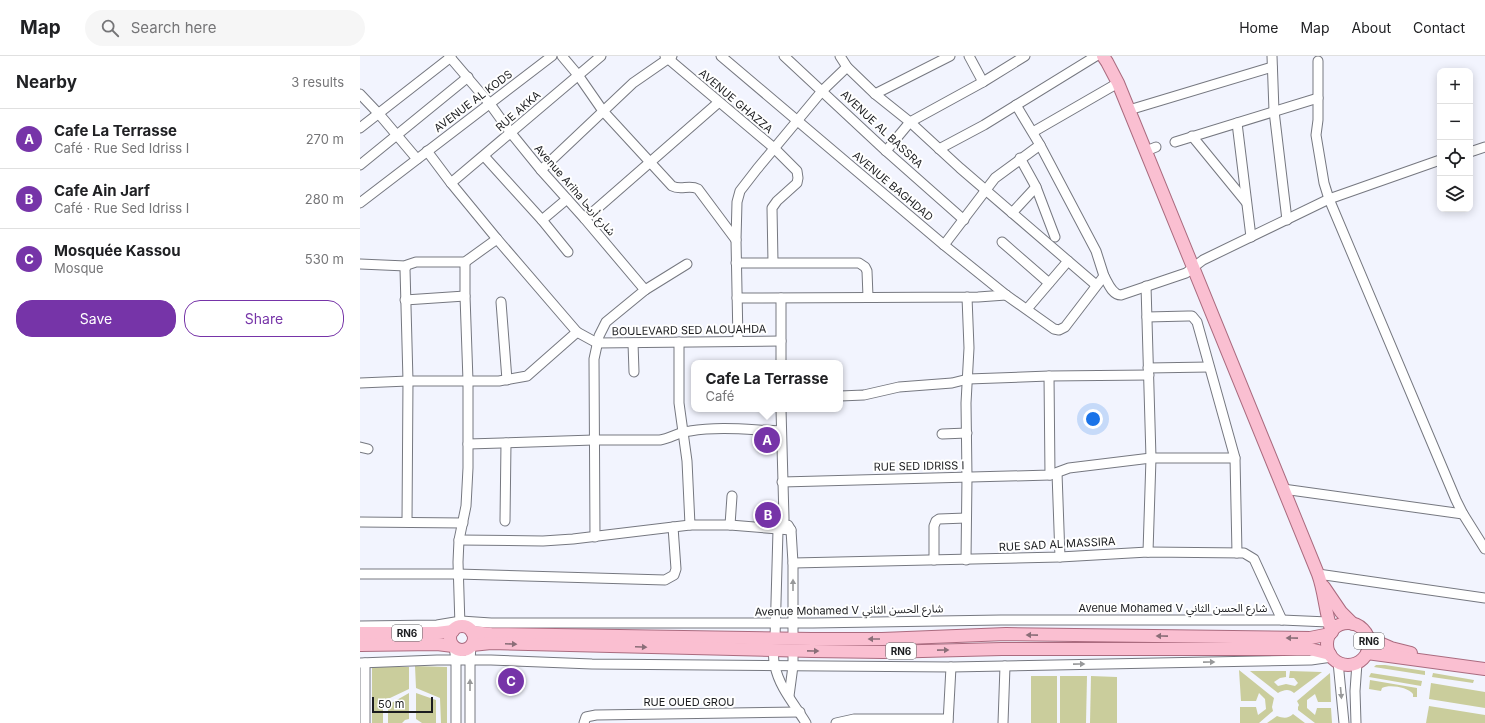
<!DOCTYPE html>
<meta charset="utf-8">
<style>
:root{--surface:#fff;--page:#f6f6f6;--text:#202124;--muted:#757577;--line:#e0e0e0;--accent:#7634a8}
body{margin:0;font-family:Inter,"Noto Sans Arabic",sans-serif;background:var(--page);color:var(--text)}
.controls{position:absolute;right:12px;top:12px;display:grid;overflow:hidden;border-radius:8px;box-shadow:0 2px 10px #0003}
.controls button{width:36px;height:36px;display:grid;place-items:center;padding:0;border:0;border-bottom:1px solid var(--line);background:var(--surface);color:var(--text);font:20px sans-serif}
.scale{position:absolute;left:12px;bottom:10px;width:61px;box-sizing:border-box;padding-left:4px;border:2px solid #1b1c1f;border-top:0;font-size:11px;line-height:14px;white-space:nowrap;color:#1b1c1f;-webkit-text-stroke:3px #fff;paint-order:stroke}
.you{position:absolute;left:733px;top:363px;width:14px;height:14px;margin:-10px;border:3px solid #fff;border-radius:50%;background:#1a73e8;box-shadow:0 0 0 6px #1a73e833}
.badge{display:grid;place-items:center;width:26px;height:26px;border-radius:50%;background:var(--accent);color:#fff;font-size:13px;font-weight:700}
.pin{position:absolute;translate:-50% -50%;border:2px solid #fff;box-shadow:0 1px 4px #0006}
.popup{position:absolute;left:331px;top:304px;width:152px;height:52px;box-sizing:border-box;display:grid;place-content:center;border-radius:8px;background:var(--surface);filter:drop-shadow(0 1px 3px #0005);font-size:13px;white-space:nowrap;color:var(--muted)}
.popup b{font-size:15px;color:var(--text)}
.popup::after{content:'';position:absolute;left:50%;top:100%;margin-left:-8px;border:8px solid transparent;border-top-color:var(--surface)}
.list{margin:0;padding:0;list-style:none}
h2{display:flex;justify-content:space-between;align-items:center;height:52px;margin:0;padding:0 16px;font-size:17px}
h2 small{font-size:13px;font-weight:400;color:var(--muted)}
.list li{display:grid;grid-template-columns:26px 1fr auto;gap:12px;align-items:center;box-sizing:border-box;height:60px;padding:0 16px;border-top:1px solid var(--line)}
.list b{display:block;font-size:15px;white-space:nowrap}
.list p{margin:0;font-size:13px;white-space:nowrap;color:var(--muted)}
.list em{font-size:13px;font-style:normal;color:var(--muted)}
.actions{display:flex;gap:8px;padding:12px 16px}
.actions a{flex:1;padding:9px 0;border:1px solid var(--accent);border-radius:16px;text-align:center;font-size:14px;color:var(--accent)}
.actions .main{background:var(--accent);color:#fff}
.icon{flex:none;width:22px;height:22px;fill:none;stroke:currentColor;stroke-width:2;stroke-linecap:round;stroke-linejoin:round}
.map{position:relative;flex:none;width:1125px;height:667px;overflow:hidden}
header{display:flex;align-items:center;gap:24px;box-sizing:border-box;height:56px;padding:0 20px;background:var(--surface);border-bottom:1px solid var(--line)}
header strong{font-size:19px}
nav{display:flex;gap:22px;margin-inline-start:auto;font-size:14px}
.search{width:280px;height:36px;background:var(--page);display:flex;align-items:center;gap:10px;box-sizing:border-box;padding:0 14px;border-radius:22px;color:var(--muted);font-size:15px}
main{display:flex}
aside{flex:1;background:var(--surface)}
.map>svg:first-child{display:block}
</style>
<header>
<strong>Map</strong>
<div class="search"><svg class="icon" aria-label="search" viewBox="0 0 24 24"><circle cx="10" cy="10" r="6"/><path d="M15 15l6 6"/></svg>Search here</div>
<nav><a>Home</a><a>Map</a><a>About</a><a>Contact</a></nav>
</header>
<main>
<aside>
<h2>Nearby<small>3 results</small></h2>
<ul class="list">
<li><span class="badge">A</span><div><b>Cafe La Terrasse</b><p>Café · Rue Sed Idriss I</p></div><em>270 m</em></li>
<li><span class="badge">B</span><div><b>Cafe Ain Jarf</b><p>Café · Rue Sed Idriss I</p></div><em>280 m</em></li>
<li><span class="badge">C</span><div><b>Mosquée Kassou</b><p>Mosque</p></div><em>530 m</em></li>
</ul>
<div class="actions"><a class="main">Save</a><a>Share</a></div>
</aside>
<div class="map">
<svg width="1125" height="667" viewBox="0 0 1125 667">
<rect width="100%" height="100%" fill="#f2f4fe"/>
<!-- green -->
<g fill="#cacd9c">
<path d="M1016 609H1025L1065 615V619L1014 611Z"/>
<path d="M55 610 87 611V667H81L80 642 56 632Z"/>
<path d="M12 611H49V633L30 642 23 643V667H12Z"/>
<path d="M879 614 914 642 912 651 913 655 899 667H880V651H896L898 659 906 653 905 643 899 637 896 645H881Z"/>
<path d="M890 615H926V621L920 622 914 626 918 630 926 628 935 630 938 627 934 622H929L930 615 962 616 934 637C929 632 923 634 918 637Z"/>
<path d="M970 617 971 646H958L955 638 947 644V652L955 659 957 652H971L972 667H955L938 654V651L939 649 937 645Z"/>
<path d="M1011 617 1062 625 1061 630 1009 621Z"/>
<path d="M1073 617 1114 624 1113 627 1072 621Z"/>
<rect x="671" y="620" width="26" height="47"/>
<path d="M700 620H727L726 667H700Z"/>
<path d="M731 620 757 621V667H730Z"/>
<path d="M1010 624 1057 632V641H1053V638C1048 631 1029 628 1022 632L1021 635 1009 633Z"/>
<path d="M1071 627 1125 636V652L1069 643Z"/>
<path d="M49 637V663L45 664 42 667H28V649Z"/>
<path d="M56 637 76 644V667H62L56 663Z"/>
<path d="M1069 650 1125 659V667H1066Z"/>
<path d="M933 658 945 667H907L917 660C923 662 928 663 933 658Z"/>
</g>
<g fill="none" stroke-linecap="round" stroke-linejoin="round">
<!-- minor casing -->
<g stroke="#767880" stroke-width="11">
<g id="minor">
<path d="M89 0 130 48 151 77 181 114 225 163 285 234"/>
<path d="M202 0 218 19 243 55 312 130C321 135 329 128 338 133L376 184"/>
<path d="M305 0 414 92 437 115 438 122 437 127 417 145 412 152 413 206"/>
<path d="M361 0 584 189 646 239 694 273 699 274 705 271 744 220 736 195 680 89"/>
<path d="M424 0 526 95 604 164"/>
<path d="M480 0 487 11 515 38 550 66 600 112 736 229"/>
<path d="M609 0 623 26"/>
<path d="M912 0 914 55 927 164"/>
<path d="M958 5V64L956 79 964 127 969 143 1096 444 1103 458 1125 493"/>
<path d="M0 38 19 58 57 103"/>
<path d="M515 38 590 0"/>
<path d="M769 54 912 11"/>
<path d="M877 67 891 181"/>
<path d="M0 72 91 1"/>
<path d="M673 76 758 27"/>
<path d="M832 80 886 146"/>
<path d="M815 86 958 42"/>
<path d="M579 93 624 69 736 0"/>
<path d="M67 95 91 127 137 183 217 276"/>
<path d="M526 95 550 66 623 26 665 0"/>
<path d="M786 95 796 91"/>
<path d="M1110 96 1125 91"/>
<path d="M124 100 182 164 208 196"/>
<path d="M660 102 676 131 695 181"/>
<path d="M0 109 108 21"/>
<path d="M181 114 273 27 312 0"/>
<path d="M91 127 241 0"/>
<path d="M0 147 192 0"/>
<path d="M652 157 676 131"/>
<path d="M225 163 359 46"/>
<path d="M182 164 207 143"/>
<path d="M642 186 689 227"/>
<path d="M584 189 635 122 680 89 656 49"/>
<path d="M376 207H499L505 211 507 215 508 241"/>
<path d="M0 208 46 210"/>
<path d="M744 220C748 227 752 239 761 239L826 217 843 204 969 143 1080 104"/>
<path d="M786 230 791 402 788 496"/>
<path d="M377 242 618 241 646 239"/>
<path d="M45 244 105 240"/>
<path d="M141 246 147 324"/>
<path d="M667 253 708 205"/>
<path d="M787 261 828 260H832L837 266 875 402 877 497"/>
<path d="M378 285 376 184 377 146 380 135 397 113 462 35 487 11"/>
<path d="M319 286V347L327 405 330 469"/>
<path d="M273 287 274 316"/>
<path d="M421 307V242"/>
<path d="M788 312 849 311"/>
<path d="M689 320 690 419"/>
<path d="M0 327 48 325H139L167 320 217 276 237 287 421 285"/>
<path d="M480 340 504 339 539 331 592 327 608 323 689 320 789 319"/>
<path d="M582 378 607 377"/>
<path d="M108 388 234 384H300C311 382 319 376 330 375 360 370 391 374 421 375"/>
<path d="M0 391 8 393"/>
<path d="M697 417 700 501"/>
<path d="M422 426 690 419 709 412 791 402H875"/>
<path d="M923 433 1103 458"/>
<path d="M145 465 146 387"/>
<path d="M0 466 103 467"/>
<path d="M47 466 48 325 45 213 47 209 56 206H105L137 183"/>
<path d="M370 469 372 440"/>
<path d="M428 469 431 474 433 507V582"/>
<path d="M235 481 234 303 239 280 246 266 285 234 327 208"/>
<path d="M99 484 183 485 213 483 330 469H370L431 474"/>
<path d="M574 504V470L576 465 579 463 606 462"/>
<path d="M606 504 607 421 606 347 609 292 607 241"/>
<path d="M433 507 700 501 788 496 884 497 894 503 922 564"/>
<path d="M0 518H97L305 524 314 519 316 513 313 471"/>
<path d="M958 518 1125 542"/>
<path d="M0 570 77 569 101 565 131 567H453L641 564H922L968 566 978 570"/>
<path d="M100 570 98 506 99 484 106 450 108 412V325L105 240V206"/>
<path d="M415 582 418 474 424 463 421 353"/>
<path d="M94 590 96 605V667"/>
<path d="M413 594C414 599 413 605 415 610 419 631 435 649 446 667"/>
<path d="M978 606 984 667"/>
<path d="M0 607 77 604H131L232 608 591 611 951 604 972 601"/>
<path d="M5 607V667"/>
<path d="M429 640 433 610V595"/>
<path d="M110 667V605L111 590"/>
<path d="M224 667 226 661 236 659 440 656"/>
<path d="M476 667 494 663H588"/>
<path d="M588 667 591 611"/>
<path d="M643 667 645 610"/>
<path d="M996 667 995 635 997 607"/>
</g>
</g>
<!-- major casing -->
<g stroke="#aa6b7f" stroke-width="14">
<g id="major">
<path d="M743 0 747 6 758 27 958 518C965 537 965 557 972 576"/>
<path d="M964 531 981 556 993 568"/>
<circle cx="988" cy="588" r="21"/>
<circle cx="102" cy="582" r="12"/>
<path d="M112 576 131 578 452 583H522L646 578 950 582 970 578"/>
<path d="M0 577H77L93 575"/>
<path d="M1008 582 1031 592 1051 597"/>
<path d="M0 589 77 588 93 590"/>
<path d="M112 589 131 587 452 595 523 596 642 593H950L970 598"/>
<path d="M1007 597 1125 613"/>
</g>
</g>
<!-- minor -->
<use href="#minor" stroke="#fff" stroke-width="9"/>
<!-- major -->
<use href="#major" stroke="#fabfd1" stroke-width="12"/>
</g>
<!-- one-way arrows -->
<defs><path id="oneway-solid" d="M-6-.8H1V-3.2L6.5 0L1 3.2V.8H-6Z"/></defs>
<g fill="#98999a">
<use href="#oneway-solid" transform="translate(433 529) rotate(-90)"/>
<use href="#oneway-solid" transform="translate(849 606) rotate(-1)"/>
<use href="#oneway-solid" transform="translate(719 608) rotate(-1)"/>
<use href="#oneway-solid" transform="translate(110 629) rotate(-90)"/>
<use href="#oneway-solid" transform="translate(981 637) rotate(85)"/>
</g>
<g fill="#8a6e78">
<use href="#oneway-solid" transform="translate(672 579) rotate(-179)"/>
<use href="#oneway-solid" transform="translate(802 580) rotate(-179)"/>
<use href="#oneway-solid" transform="translate(932 582) rotate(-179)"/>
<use href="#oneway-solid" transform="translate(514 583) rotate(180)"/>
<use href="#oneway-solid" transform="translate(151 588) rotate(2)"/>
<use href="#oneway-solid" transform="translate(281 591) rotate(2)"/>
<use href="#oneway-solid" transform="translate(583 594) rotate(-1)"/>
<use href="#oneway-solid" transform="translate(453 595) rotate(1)"/>
</g>
<g text-anchor="middle" dominant-baseline="central" stroke-width="4" stroke-linejoin="round" paint-order="stroke">
<!-- shield labels -->
<g fill="#fff" stroke="#5f6062" stroke-width="1">
<rect x="32" y="569" width="30" height="16" rx="3"/>
<rect x="994" y="577" width="30" height="16" rx="3"/>
<rect x="526" y="587" width="30" height="16" rx="3"/>
</g>
<g font-size="10" font-weight="bold" fill="#1b1c1f">
<text x="47" y="577">RN6</text>
<text x="1009" y="585">RN6</text>
<text x="541" y="595">RN6</text>
</g>
<!-- street labels -->
<g font-size="11" fill="#1b1c1f" stroke="#fff">
<text transform="translate(113 45) rotate(-37)">AVENUE AL KODS</text>
<text transform="translate(376 45) rotate(40)">AVENUE GHAZZA</text>
<text transform="translate(158 55) rotate(-41)">RUE AKKA</text>
<text transform="translate(522 73) rotate(43)">AVENUE AL BASSRA</text>
<text transform="translate(533 130) rotate(40)">AVENUE BAGHDAD</text>
<text transform="translate(215 134) rotate(49)">Avenue Ariha شارع أريحا</text>
<text transform="translate(329 274) rotate(-1)">BOULEVARD SED ALOUAHDA</text>
<text transform="translate(559 410) rotate(-1)">RUE SED IDRISS I</text>
<text transform="translate(697 488) rotate(-3)">RUE SAD AL MASSIRA</text>
<text x="813" y="552">Avenue Mohamed V شارع الحسن الثاني</text>
<text transform="translate(489 554) rotate(-1)">Avenue Mohamed V شارع الحسن الثاني</text>
<text x="329" y="646">RUE OUED GROU</text>
</g>
</g>
</svg>
<div class="controls">
<button>+</button>
<button>−</button>
<button><svg class="icon" aria-label="locate" viewBox="0 0 24 24"><circle cx="12" cy="12" r="6"/><path d="M12 2v4M12 18v4M2 12h4M18 12h4"/></svg></button>
<button><svg class="icon" aria-label="layers" viewBox="0 0 24 24"><path d="M12 4l9 5-9 5-9-5zM3 14l9 5 9-5"/></svg></button>
</div>
<div class="scale">50 m</div>
<div class="you"></div>
<div class="pin badge" style="left:407px;top:384px">A</div>
<div class="popup"><b>Cafe La Terrasse</b>Café</div>
<div class="pin badge" style="left:408px;top:459px">B</div>
<div class="pin badge" style="left:151px;top:625px">C</div>
</div>
</main>
